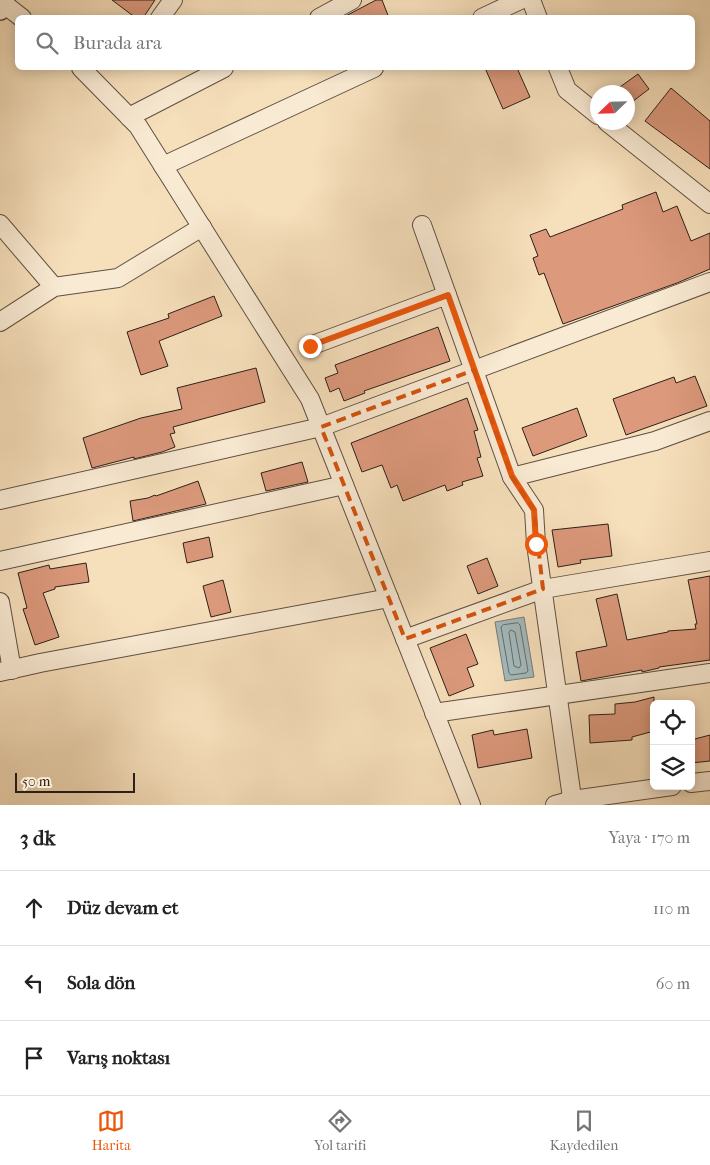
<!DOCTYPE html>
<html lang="tr">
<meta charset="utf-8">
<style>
:root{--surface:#fff;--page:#f2f2f2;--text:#222;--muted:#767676;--line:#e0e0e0;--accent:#ea580c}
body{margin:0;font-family:"IM FELL French Canon",serif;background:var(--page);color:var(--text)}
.controls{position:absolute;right:15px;bottom:15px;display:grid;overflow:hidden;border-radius:8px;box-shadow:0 2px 12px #0003}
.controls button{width:45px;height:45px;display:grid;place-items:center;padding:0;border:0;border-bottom:1px solid var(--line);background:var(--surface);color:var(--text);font:25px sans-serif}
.compass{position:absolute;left:590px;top:85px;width:45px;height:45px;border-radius:50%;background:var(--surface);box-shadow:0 2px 12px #0003;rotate:247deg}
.scale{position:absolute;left:15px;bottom:12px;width:120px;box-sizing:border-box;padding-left:5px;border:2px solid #2d2019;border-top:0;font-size:14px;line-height:18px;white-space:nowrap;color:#2d2019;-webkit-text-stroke:4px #f9ead3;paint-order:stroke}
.stop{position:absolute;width:15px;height:15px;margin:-11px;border:4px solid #ea580c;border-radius:50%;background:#fff}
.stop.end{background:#ea580c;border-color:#fff;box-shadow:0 1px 5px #0008}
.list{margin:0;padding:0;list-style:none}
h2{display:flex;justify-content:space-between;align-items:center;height:65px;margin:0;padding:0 20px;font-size:21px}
h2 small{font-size:16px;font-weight:400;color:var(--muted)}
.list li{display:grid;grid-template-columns:32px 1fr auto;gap:15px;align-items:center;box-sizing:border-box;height:75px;padding:0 20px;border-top:1px solid var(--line)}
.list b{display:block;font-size:19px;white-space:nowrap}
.list em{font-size:16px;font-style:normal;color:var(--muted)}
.icon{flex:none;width:28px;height:28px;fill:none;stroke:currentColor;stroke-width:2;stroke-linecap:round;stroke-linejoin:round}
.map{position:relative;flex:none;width:710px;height:805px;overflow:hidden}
.search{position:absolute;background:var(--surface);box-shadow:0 2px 12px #0003;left:15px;right:15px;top:15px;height:55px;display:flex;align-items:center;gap:12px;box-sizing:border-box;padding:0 18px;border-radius:8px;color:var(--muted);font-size:19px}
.sheet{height:290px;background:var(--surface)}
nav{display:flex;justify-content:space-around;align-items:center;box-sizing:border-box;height:70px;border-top:1px solid var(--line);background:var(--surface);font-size:14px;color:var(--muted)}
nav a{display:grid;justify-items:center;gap:2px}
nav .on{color:var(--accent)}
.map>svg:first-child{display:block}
</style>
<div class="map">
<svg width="710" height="805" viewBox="0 0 710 805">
<rect width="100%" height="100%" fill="#f6dfbb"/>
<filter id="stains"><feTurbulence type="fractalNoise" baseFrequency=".004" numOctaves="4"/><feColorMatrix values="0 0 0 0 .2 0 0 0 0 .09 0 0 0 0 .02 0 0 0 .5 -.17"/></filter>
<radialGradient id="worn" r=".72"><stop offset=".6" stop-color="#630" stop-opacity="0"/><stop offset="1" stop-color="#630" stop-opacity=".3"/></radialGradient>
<!-- water -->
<path fill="#a3b9bc" stroke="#747c7b" d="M524 617 534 677 505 681 495 622Z"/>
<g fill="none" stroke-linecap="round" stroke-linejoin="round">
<!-- shore -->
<g stroke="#686c6a" stroke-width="1">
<path d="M518 623 520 625 528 671 526 673 511 675 509 673 501 627 503 625Z"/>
<path d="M511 630 515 632 521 665 519 668 514 666 509 633Z"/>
</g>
</g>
<!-- building -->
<g fill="#dc997c" stroke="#2d2019">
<path d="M112 0H155L143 18H136Z"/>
<path d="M376 0H382L389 18H342Z"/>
<path d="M485 68H517L530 97 503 109Z"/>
<path d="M638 74 649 89 628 105V92H613Z"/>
<path d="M671 88 710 121V169L645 121Z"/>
<path d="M656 192 663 212 677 206 691 241 710 233V269L677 283 563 324 544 273 539 275 533 258 538 256 530 235 546 229 550 237 623 209 622 205Z"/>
<path d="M214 296 222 316 159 341 168 366 141 375 127 332 169 318 168 314Z"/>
<path d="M438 327 450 361 364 391 365 393 344 401 339 388 330 392 325 378 338 373 335 365Z"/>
<path d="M256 368 265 402 173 427 175 433 170 434 175 447 162 452 134 459V457L92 468 83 438 141 418 182 409 177 388Z"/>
<path d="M695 376 707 406 626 435 613 399 674 377 676 383Z"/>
<path d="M467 398 478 430 474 431 481 457 477 458 483 476 462 482 463 485 447 491 445 485 403 501 397 485 391 488 382 465 362 472 351 443Z"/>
<path d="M577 408 587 436 533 456 522 428Z"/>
<path d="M302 462 308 482 266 491 261 473Z"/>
<path d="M198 481 206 504 133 521 130 501 148 498 155 495 156 496Z"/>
<path d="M608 524 612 556 580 560 581 563 558 567 552 530Z"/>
<path d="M209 537 213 557 187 563 183 543Z"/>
<path d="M487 558 498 586 478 594 467 566Z"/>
<path d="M86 563 89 582 55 587V589L43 593 59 637 35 645 23 609 27 608 18 573 49 565 50 569Z"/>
<path d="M710 576V660L659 667V668L642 672V670L581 681 576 652 607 646 596 599 617 594 627 640 668 632V631L696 629 695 624H697L688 580Z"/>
<path d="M223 580 231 612 211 617 203 586Z"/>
<path d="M466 634 478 664 467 668 474 686 449 696 430 648Z"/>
<path d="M654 697V731L632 737V740L590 743 589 715 615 714V704L635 702Z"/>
<path d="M527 729 532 758 478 768 472 735 493 730 494 735Z"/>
<path d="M710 735V761L691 763V740Z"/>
</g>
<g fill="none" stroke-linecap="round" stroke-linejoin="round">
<!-- minor casing -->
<g stroke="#5f5042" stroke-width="20">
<g id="minor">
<path d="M531 0 538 18"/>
<path d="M4 4 22 18"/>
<path d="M160 18 173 0"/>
<path d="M319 18 352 0"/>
<path d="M482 18 520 0"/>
<path d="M81 68 138 126 310 399 471 805"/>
<path d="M558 68 567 90 598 115"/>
<path d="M129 117 224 68"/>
<path d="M607 122 710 204"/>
<path d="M163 166 374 68"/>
<path d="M0 224 54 287"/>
<path d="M422 225 512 477"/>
<path d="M0 322 54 287 118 278 202 227"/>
<path d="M310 346 447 295"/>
<path d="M0 500 321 427 710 282"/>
<path d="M0 561 344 485"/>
<path d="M0 602 12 670"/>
<path d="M405 639 543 589 710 561"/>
<path d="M0 672 40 663 389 598"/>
<path d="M434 713 710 673"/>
<path d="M691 783 710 781"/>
<path d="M555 805 573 800 672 786"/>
<path d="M573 805 536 544 534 510 512 477 655 441 710 421"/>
</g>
</g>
<!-- tertiary casing -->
<g stroke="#5f5042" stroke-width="24">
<path id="tertiary" d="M0 1 4 4 0 9"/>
</g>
<!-- minor -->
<use href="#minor" stroke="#f9ead3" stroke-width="18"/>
<!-- tertiary -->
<use href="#tertiary" stroke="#f9ead3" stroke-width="21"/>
</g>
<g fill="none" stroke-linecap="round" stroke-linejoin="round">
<!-- route -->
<path stroke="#ea580c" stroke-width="6" d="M310 346 448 295 512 476 534 510 536 544"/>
</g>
<!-- marked area -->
<path fill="none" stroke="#d5530d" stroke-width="4" stroke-dasharray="10 6" stroke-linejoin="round" d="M474 370 512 477 534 510 543 589 405 639 321 427Z"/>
<rect width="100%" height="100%" filter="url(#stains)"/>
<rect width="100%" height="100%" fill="url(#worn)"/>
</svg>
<div class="controls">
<button><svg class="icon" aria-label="locate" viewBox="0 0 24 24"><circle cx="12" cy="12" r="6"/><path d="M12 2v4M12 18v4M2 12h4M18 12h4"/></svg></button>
<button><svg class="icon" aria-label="layers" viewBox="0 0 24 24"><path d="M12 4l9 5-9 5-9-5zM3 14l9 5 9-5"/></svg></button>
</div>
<svg class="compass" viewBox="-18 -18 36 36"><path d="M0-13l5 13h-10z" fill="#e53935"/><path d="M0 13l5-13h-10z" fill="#767676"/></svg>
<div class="scale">50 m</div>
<div class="stop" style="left:536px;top:544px"></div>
<div class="stop end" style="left:310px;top:346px"></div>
<div class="search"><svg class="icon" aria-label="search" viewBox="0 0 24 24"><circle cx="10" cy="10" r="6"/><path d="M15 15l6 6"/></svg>Burada ara</div>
</div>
<section class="sheet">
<h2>3 dk<small>Yaya · 170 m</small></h2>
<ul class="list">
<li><svg class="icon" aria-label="ahead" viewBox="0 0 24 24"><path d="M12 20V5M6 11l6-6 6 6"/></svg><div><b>Düz devam et</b></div><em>110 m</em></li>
<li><svg class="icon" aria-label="left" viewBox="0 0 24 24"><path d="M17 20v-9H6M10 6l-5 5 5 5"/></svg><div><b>Sola dön</b></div><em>60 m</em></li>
<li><svg class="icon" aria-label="arrive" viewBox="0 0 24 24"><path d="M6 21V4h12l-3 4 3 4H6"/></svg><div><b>Varış noktası</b></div></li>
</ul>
</section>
<nav>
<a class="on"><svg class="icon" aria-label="map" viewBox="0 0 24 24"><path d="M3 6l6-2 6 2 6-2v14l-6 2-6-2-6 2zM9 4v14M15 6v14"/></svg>Harita</a>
<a><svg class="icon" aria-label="directions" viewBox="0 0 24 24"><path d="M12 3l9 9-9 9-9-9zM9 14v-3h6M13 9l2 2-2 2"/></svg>Yol tarifi</a>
<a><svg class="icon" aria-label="saved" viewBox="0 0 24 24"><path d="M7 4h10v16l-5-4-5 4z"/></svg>Kaydedilen</a>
</nav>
